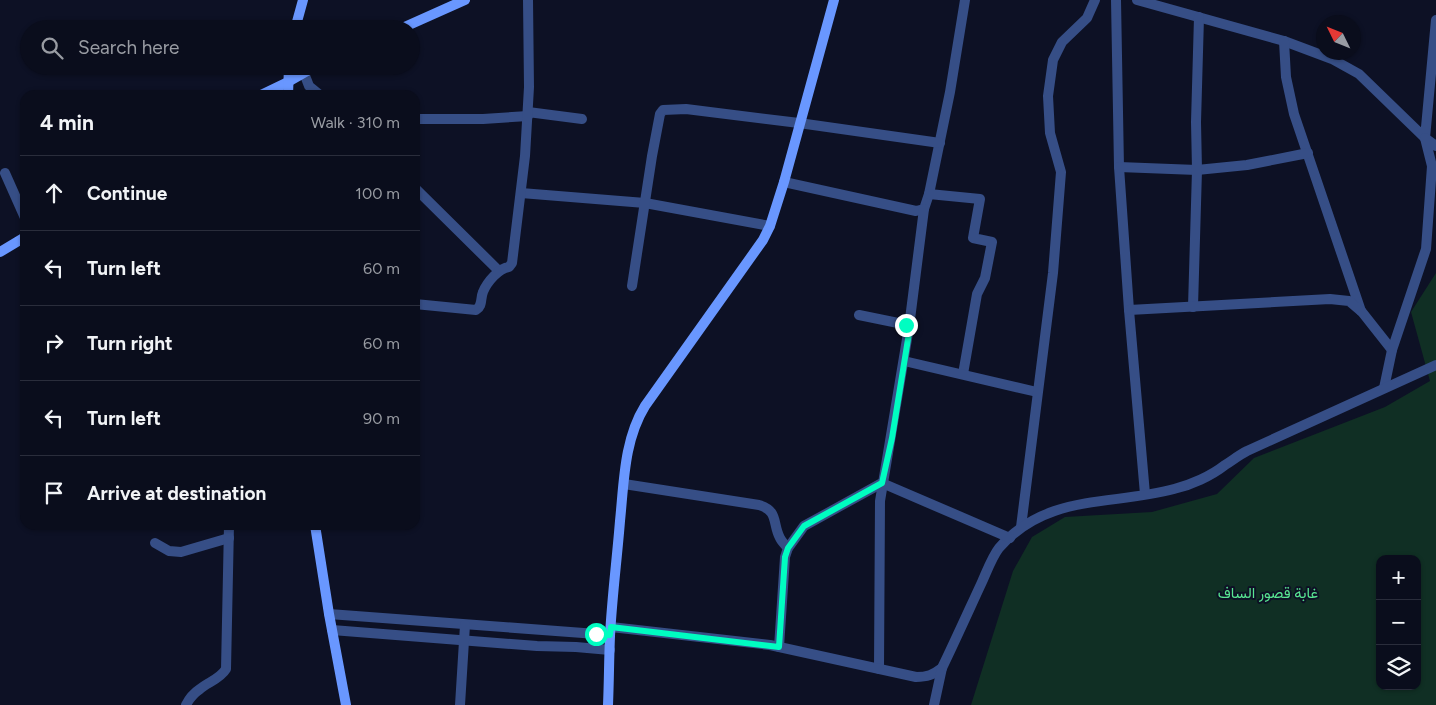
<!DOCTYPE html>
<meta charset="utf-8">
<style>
:root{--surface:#0a0d1c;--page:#131625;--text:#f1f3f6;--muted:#999ca3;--line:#2a2d3b}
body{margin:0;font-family:Figtree,Vazirmatn,sans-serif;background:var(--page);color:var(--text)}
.controls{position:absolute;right:15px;bottom:15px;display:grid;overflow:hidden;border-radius:10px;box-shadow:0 1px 4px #0004}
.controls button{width:45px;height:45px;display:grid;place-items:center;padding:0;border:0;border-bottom:1px solid var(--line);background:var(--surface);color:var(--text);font:25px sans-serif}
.compass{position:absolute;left:1316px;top:15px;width:45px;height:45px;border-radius:50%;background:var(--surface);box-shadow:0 1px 4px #0004;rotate:313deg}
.stop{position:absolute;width:15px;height:15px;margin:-11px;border:4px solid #00fdc1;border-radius:50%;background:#fff}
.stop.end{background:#00fdc1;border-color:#fff;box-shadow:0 1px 5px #0008}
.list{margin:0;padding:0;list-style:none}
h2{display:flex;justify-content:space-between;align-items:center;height:65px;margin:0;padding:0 20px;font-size:21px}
h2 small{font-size:16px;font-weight:400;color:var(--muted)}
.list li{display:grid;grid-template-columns:32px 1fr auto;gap:15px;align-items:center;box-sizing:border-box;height:75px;padding:0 20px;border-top:1px solid var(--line)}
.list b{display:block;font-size:19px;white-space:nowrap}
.list em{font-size:16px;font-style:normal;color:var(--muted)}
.icon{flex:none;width:28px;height:28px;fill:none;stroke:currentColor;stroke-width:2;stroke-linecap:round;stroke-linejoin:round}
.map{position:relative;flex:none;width:1436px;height:705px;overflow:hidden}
.search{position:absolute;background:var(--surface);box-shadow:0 1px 4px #0004;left:20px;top:20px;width:400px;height:55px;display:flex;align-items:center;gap:12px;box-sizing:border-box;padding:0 18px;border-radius:28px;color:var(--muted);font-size:19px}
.panel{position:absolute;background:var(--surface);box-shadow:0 1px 4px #0004;left:20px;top:90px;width:400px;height:440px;border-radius:15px}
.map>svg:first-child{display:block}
</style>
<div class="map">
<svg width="1436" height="705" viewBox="0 0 1436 705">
<rect width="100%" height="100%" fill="#0d1125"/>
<!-- green -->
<path fill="#102f24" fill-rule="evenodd" d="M1436 273V705H971L1013 571 1032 537 1065 517 1152 512 1217 494 1254 458 1385 407 1430 381 1411 312ZM1380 559H1417V686H1380Z"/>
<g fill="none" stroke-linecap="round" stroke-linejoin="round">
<!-- street -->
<g stroke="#364e86" stroke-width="10">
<path d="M1116 0 1119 167 1129 310 1145 494"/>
<path d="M1137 0 1284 41 1332 59 1359 74 1425 138 1436 20"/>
<path d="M1284 41 1286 77 1294 114 1361 311"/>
<path d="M304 73 309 86 320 95"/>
<path d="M528 112 582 119"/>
<path d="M415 119H483L528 116"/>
<path d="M1119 167 1197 170 1247 165 1308 153"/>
<path d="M5 173 25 218"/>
<path d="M784 182 916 211 924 209 929 194 950 92 965 0"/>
<path d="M415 188 499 271"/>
<path d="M521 193 645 203 770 226"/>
<path d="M929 194 980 199 973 238 992 242 985 278 977 294 963 374"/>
<path d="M632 286 652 156 660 114 663 110 686 109 799 123 940 143"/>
<path d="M415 304 476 310C483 306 480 299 483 292 487 282 499 268 509 267L512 263 525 156 529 87 528 0"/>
<path d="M1193 307 1197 170 1196 122 1199 17"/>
<path d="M1129 310 1330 299 1349 301 1362 312 1392 350"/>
<path d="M859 315 903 324 909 327 880 501 879 669"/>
<path d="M909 327 924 209"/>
<path d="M904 361 1037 392"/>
<path d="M1384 388 1392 350 1426 249 1432 166 1425 138 1436 146"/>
<path d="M624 484 759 505C779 511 772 523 780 538 782 542 785 545 788 548"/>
<path d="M1021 527 1053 273 1061 172 1050 133 1048 96 1053 60 1062 42 1087 18 1095 0"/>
<path d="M155 543 169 551 181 552 229 538"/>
<path d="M329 614 610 635"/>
<path d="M611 627 770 645 916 677C927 677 933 675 942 668 956 639 969 610 982 582 987 571 992 557 999 548 1047 493 1111 506 1174 489 1191 485 1211 476 1225 465 1233 460 1239 455 1247 451L1436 365"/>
<path d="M332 630 537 646 576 647 610 650"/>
<path d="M779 647 785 557 788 548 804 526 882 483 1010 538"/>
<path d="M186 705C189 699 194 693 200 689 208 682 220 679 226 669L229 525"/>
<path d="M460 705 465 625"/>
<path d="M934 705 942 668"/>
</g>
<!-- secondary -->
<g stroke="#6997ff" stroke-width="10">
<path d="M295 29 303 0"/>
<path d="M400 29 465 0"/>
<path d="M261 95 288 82 316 66"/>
<path d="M288 95 289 66"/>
<path d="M0 252 25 237"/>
<path d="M315 525 329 614 346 705"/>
<path d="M608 705C609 682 609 659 610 636 612 597 617 559 620 521 624 482 624 440 645 406L763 240 770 226 784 182 834 0"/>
</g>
</g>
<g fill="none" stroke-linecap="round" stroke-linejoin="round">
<!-- route -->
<path stroke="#00fdc1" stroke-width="6" d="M596 634 610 635 611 627 779 647 785 557 788 548 804 526 882 483 892 438 909 333V327L906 325"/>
</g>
<g text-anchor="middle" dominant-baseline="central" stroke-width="4" stroke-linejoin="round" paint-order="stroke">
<!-- park labels -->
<g font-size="15" fill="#58e592" stroke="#0d1125">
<text x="1268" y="593">غابة قصور الساف</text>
</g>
</g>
</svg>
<div class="controls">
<button>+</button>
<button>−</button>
<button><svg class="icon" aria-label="layers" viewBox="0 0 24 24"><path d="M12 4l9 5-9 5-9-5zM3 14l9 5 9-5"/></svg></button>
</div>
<svg class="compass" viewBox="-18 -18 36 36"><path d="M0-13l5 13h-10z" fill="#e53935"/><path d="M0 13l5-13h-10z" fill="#999ca3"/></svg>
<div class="stop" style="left:596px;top:634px"></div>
<div class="stop end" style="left:906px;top:325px"></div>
<div class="search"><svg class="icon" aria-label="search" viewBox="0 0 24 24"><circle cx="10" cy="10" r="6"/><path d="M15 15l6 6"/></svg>Search here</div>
<section class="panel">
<h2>4 min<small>Walk · 310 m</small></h2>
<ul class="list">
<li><svg class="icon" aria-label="ahead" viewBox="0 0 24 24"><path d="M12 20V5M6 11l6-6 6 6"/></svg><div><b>Continue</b></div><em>100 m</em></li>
<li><svg class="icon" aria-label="left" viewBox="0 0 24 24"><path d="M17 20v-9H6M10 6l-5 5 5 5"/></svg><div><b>Turn left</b></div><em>60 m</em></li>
<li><svg class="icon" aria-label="right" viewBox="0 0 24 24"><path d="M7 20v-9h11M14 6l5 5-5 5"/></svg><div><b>Turn right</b></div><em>60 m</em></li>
<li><svg class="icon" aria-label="left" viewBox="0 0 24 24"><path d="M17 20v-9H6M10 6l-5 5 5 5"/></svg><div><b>Turn left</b></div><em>90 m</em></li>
<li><svg class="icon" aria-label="arrive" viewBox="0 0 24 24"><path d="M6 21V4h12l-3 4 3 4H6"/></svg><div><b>Arrive at destination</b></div></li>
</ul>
</section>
</div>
